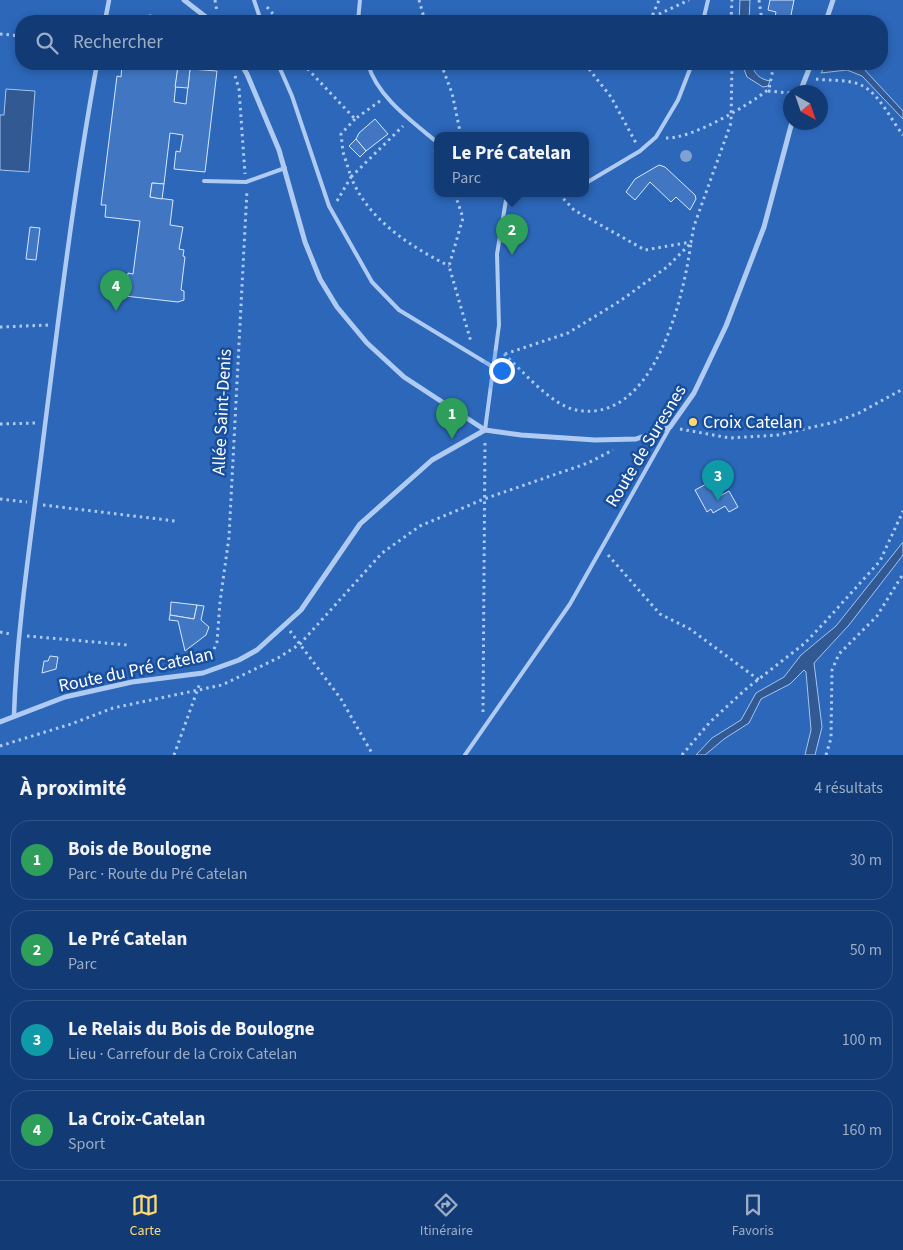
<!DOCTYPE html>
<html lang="fr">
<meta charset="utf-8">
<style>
:root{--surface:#123a75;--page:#1b417a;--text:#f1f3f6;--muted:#9cadc5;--line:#315487;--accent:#ffda70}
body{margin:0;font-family:"Source Sans 3",sans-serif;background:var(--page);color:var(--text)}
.compass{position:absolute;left:783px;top:85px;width:45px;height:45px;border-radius:50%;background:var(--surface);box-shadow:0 2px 8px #0003;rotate:140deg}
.you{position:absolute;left:501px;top:370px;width:18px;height:18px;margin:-12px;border:4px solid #fff;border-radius:50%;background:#1a73e8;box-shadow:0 0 0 8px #1a73e833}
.badge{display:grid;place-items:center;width:32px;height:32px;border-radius:50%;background:var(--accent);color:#fff;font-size:16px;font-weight:700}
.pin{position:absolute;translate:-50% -41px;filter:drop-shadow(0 1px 2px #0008)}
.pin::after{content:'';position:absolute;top:26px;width:18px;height:15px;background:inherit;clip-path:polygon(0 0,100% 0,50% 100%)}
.popup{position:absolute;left:434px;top:132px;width:155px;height:65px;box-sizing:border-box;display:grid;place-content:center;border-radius:10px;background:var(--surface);filter:drop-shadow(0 1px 4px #0005);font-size:16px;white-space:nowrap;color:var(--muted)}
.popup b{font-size:19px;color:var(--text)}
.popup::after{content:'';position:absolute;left:50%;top:100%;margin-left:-10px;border:10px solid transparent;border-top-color:var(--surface)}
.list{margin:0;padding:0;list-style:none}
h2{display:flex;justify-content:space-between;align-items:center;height:65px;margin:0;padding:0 20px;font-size:21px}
h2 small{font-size:16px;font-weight:400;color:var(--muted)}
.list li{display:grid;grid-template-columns:32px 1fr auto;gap:15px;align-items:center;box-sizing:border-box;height:80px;margin:0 10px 10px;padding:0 10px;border:1px solid var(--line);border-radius:20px}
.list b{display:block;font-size:19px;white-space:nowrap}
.list p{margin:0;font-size:16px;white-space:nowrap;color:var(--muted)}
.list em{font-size:16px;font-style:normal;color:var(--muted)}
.icon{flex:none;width:28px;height:28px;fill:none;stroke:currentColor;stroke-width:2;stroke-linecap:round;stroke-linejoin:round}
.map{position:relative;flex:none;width:903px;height:755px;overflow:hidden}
.search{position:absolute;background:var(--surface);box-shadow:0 2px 8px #0003;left:15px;right:15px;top:15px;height:55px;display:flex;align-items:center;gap:12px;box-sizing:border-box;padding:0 18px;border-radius:20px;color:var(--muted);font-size:19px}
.sheet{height:425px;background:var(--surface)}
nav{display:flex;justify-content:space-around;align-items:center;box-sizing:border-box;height:70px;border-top:1px solid var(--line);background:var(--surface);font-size:14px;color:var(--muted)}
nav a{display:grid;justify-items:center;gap:2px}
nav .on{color:var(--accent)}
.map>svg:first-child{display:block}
</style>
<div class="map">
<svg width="903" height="755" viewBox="0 0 903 755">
<rect width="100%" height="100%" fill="#184e9c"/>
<!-- green -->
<path fill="#2c67b9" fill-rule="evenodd" d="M0 0H903V755H0ZM21 21H882V64H21ZM790 92H820V122H790ZM438 136H586V194H438Z"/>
<!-- water -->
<g fill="#325992" stroke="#a2c5f4">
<path d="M740 0H750L749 21H739Z"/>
<path d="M742 64H751C755 74 759 79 770 81L768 86 763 87 747 77Z"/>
<path d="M847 65 863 68 903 111V119L862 76 847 70 821 73 824 68Z"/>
<path d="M6 89 35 91 29 172 0 170V115H4Z"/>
<path d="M903 542V555L849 625 814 663 822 727 815 755H805L811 730 806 672 804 670 790 684 761 699 749 723 724 739 705 755H696L712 738 741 720 756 693 784 677 801 655 836 626Z"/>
</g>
<!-- building -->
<g fill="#4177c2" stroke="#d7e7fc">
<path d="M770 0H794L790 20 775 17 776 12 768 10Z"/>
<path d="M149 15 178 19 179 21H141Z"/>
<path d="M122 64H178L174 102 186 104 190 69 217 71 205 172 174 169 176 151 180 152 183 135 170 133 164 184 152 183 150 197 173 200 170 225 183 227 179 249 184 250 183 256 185 257 181 290 184 291V300L178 302 116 295 117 281 127 282 128 273 133 274 140 221 105 217 106 205H101L117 76 121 77Z"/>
<path d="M178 67 190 69 188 88 175 87Z"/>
<path d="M375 119 388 134 366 151 356 139 359 133Z"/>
<path d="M356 139 366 151 360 157 349 146Z"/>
<path d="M659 165 665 167 695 195 696 199 690 210 676 197 671 202 650 182 635 200 626 192 635 179Z"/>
<path d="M152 183 164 184 162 199 150 197Z"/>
<path d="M30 227 40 228 36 260 26 259Z"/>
<path d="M712 481 720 496 729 491 738 507 729 512 725 506 713 513 711 509 707 512 695 490Z"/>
<path d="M171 602 197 605 194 619 170 615Z"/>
<path d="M197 605 204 606 201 620 209 627 206 635 185 651 178 621 169 620 170 615 194 619Z"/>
<path d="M50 656 58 657 56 669 42 673 44 661H48Z"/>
</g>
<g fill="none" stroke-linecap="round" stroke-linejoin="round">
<!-- path -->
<g stroke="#afcbf2" stroke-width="3" stroke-dasharray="2.5 4" stroke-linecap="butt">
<path d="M215 0 217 12"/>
<path d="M419 0 425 21"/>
<path d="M759 0 762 21"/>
<path d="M267 7 279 21"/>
<path d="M653 17 689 0"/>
<path d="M650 21 659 0"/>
<path d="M731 21 732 0"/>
<path d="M0 34 21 36"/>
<path d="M303 64 355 119 380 101"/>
<path d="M441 64 452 93 461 136"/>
<path d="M585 64 611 97 636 143"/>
<path d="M235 76 239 89 245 174"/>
<path d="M816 79C831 81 850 79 863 86 880 95 891 120 903 135"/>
<path d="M768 91 790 93"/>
<path d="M355 119 341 134 343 152 351 177 403 126"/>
<path d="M666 138C692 139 749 105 769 89L774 64"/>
<path d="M435 150 438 160"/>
<path d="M455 194 463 218 449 266 471 342"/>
<path d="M559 194 574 210 645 250 691 242 694 226 731 123 732 64"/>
<path d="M337 201 351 177C368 220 410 246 449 266"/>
<path d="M0 327 50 325"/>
<path d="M504 354C523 371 551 405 576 410 654 425 684 297 691 242"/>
<path d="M505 354 568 333 620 301 667 267 691 243"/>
<path d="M0 424 37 423"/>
<path d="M680 429 730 438 778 435 835 422 859 413 903 389"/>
<path d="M0 499 27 502"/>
<path d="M43 505 175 521"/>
<path d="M608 555 660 614 690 629 759 680"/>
<path d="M290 631 341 699 373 755"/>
<path d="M0 632 11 634"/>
<path d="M27 636 128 645"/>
<path d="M209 661 217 642 220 602 229 537 247 190"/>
<path d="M483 712 485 441"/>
<path d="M0 746 71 724 113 708 222 685 278 658 300 644 382 553 420 526 484 499 588 463 613 450"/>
<path d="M174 755 200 683"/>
<path d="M682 755 710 722 746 689 805 643 824 623 880 561 903 511"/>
<path d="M826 755 831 738 832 670 839 654 877 616 903 574"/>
</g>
<!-- service -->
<g stroke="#afcbf2" stroke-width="4">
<path d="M254 0 261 21"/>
<path d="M358 21 360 0"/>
<path d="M703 21 708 0"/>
<path d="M278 64 292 96 329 206 372 282 399 310 493 367"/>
<path d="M368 64C377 97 413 122 438 143"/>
<path d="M204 181 246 182 285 168"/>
<path d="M586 183 640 151 656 137 678 100 692 64"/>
<path d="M485 430 499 325 497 254 507 194"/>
<path d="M465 755 570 604 670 427"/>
</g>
<!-- pedestrian -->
<g stroke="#afcbf2" stroke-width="4.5">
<path d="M105 21 109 0"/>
<path d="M14 715C17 624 32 532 43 441 59 315 74 189 97 64"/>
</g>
<!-- minor -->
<g stroke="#afcbf2" stroke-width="5">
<path d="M184 0 211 21"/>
<path d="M826 21 833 0"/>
<path d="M241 64 247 74 279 150 305 242 320 279 337 307 367 343 404 377 485 430 521 435 595 440 636 439 670 427 694 393 726 326 764 227 792 122"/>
<path d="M800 92 811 64"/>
<path d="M0 722 65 697 132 682 203 673 239 660 257 650 301 610 360 524 432 460 485 430"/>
</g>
</g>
<!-- trees -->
<circle fill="#81a2d1" cx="686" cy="156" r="6"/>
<!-- markers -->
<circle fill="#ffda70" stroke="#184e9c" stroke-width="2" cx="693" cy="422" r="5"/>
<g text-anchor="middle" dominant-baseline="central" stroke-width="5" stroke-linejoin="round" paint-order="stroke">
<!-- street labels -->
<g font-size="18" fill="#fff" stroke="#184e9c">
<text transform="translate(222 412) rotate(-87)">Allée Saint-Denis</text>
<text transform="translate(646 446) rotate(-59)">Route de Suresnes</text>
<text transform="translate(136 670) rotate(-12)">Route du Pré Catelan</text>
</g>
<!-- poi labels -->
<g font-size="18" fill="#fff" stroke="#184e9c" text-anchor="start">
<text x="703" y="422">Croix Catelan</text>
</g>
</g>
</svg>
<svg class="compass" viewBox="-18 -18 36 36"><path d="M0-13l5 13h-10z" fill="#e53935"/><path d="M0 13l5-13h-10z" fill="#9cadc5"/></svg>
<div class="you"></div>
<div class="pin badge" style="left:452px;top:439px;background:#2e9e5b">1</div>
<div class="pin badge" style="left:512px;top:255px;background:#2e9e5b">2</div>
<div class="popup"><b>Le Pré Catelan</b>Parc</div>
<div class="pin badge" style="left:718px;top:501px;background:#0f9aa8">3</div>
<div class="pin badge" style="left:116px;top:311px;background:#2e9e5b">4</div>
<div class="search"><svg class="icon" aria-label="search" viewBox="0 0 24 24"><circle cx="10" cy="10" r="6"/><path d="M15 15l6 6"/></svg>Rechercher</div>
</div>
<section class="sheet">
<h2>À proximité<small>4 résultats</small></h2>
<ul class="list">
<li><span class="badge" style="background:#2e9e5b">1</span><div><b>Bois de Boulogne</b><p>Parc · Route du Pré Catelan</p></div><em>30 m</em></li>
<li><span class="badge" style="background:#2e9e5b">2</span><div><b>Le Pré Catelan</b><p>Parc</p></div><em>50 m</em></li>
<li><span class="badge" style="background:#0f9aa8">3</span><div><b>Le Relais du Bois de Boulogne</b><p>Lieu · Carrefour de la Croix Catelan</p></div><em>100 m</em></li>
<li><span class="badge" style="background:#2e9e5b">4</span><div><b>La Croix-Catelan</b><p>Sport</p></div><em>160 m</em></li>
</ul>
</section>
<nav>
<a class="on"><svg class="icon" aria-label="map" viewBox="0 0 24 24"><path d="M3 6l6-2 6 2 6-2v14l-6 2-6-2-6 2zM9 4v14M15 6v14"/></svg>Carte</a>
<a><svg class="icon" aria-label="directions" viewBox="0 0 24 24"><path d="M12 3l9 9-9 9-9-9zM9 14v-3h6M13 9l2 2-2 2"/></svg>Itinéraire</a>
<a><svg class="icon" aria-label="saved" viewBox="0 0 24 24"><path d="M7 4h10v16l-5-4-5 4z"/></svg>Favoris</a>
</nav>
